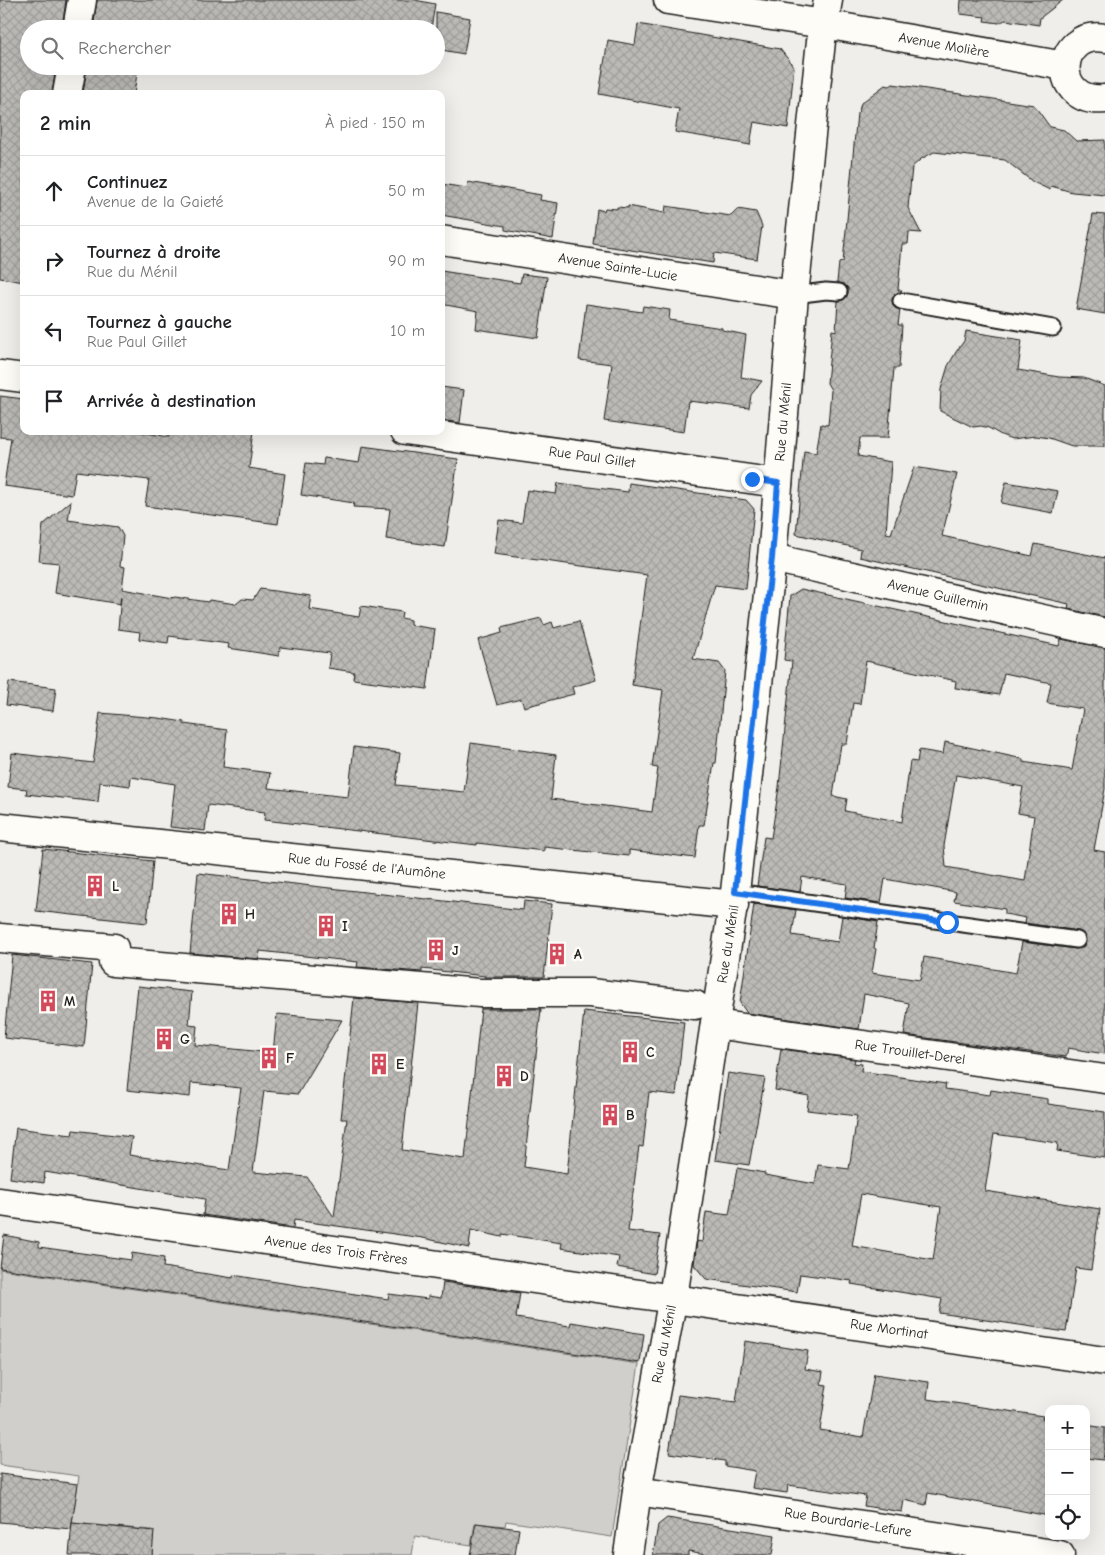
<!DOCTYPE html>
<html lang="fr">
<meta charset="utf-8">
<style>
:root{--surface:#fff;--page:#f2f2f2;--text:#202124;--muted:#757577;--line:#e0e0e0}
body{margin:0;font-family:"Comic Neue",sans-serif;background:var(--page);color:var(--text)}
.controls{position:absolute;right:15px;bottom:15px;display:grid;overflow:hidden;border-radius:10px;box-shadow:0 5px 20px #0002}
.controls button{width:45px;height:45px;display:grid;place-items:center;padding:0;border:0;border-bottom:1px solid var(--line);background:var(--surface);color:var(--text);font:25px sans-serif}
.stop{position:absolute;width:15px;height:15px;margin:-11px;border:4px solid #1a73e8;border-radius:50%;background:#fff}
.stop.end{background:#1a73e8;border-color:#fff;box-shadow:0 1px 5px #0008}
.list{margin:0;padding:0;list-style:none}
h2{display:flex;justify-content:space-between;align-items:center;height:65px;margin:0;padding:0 20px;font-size:21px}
h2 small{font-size:16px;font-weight:400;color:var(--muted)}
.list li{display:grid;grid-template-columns:32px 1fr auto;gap:15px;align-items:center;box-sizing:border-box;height:70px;padding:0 20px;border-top:1px solid var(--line)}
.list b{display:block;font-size:19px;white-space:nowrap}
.list p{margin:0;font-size:16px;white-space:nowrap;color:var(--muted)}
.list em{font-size:16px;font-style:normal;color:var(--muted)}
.icon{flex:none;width:28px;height:28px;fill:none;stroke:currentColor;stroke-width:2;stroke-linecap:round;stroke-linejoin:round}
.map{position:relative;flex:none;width:1105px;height:1555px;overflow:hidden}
.search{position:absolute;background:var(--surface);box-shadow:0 5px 20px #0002;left:20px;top:20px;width:425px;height:55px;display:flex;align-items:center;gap:12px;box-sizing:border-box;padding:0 18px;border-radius:28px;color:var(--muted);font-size:19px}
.panel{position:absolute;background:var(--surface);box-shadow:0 5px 20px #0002;left:20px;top:90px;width:425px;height:345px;border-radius:10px}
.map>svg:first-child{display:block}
</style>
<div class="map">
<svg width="1105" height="1555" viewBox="0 0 1105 1555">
<defs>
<pattern id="building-cross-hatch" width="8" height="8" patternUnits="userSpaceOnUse" patternTransform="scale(1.25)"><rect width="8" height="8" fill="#bbbab6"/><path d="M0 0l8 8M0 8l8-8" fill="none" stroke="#a09f9c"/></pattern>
</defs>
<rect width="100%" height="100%" fill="#f0eeea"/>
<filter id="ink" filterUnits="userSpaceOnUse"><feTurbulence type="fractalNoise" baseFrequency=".02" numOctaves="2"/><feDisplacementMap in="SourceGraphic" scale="10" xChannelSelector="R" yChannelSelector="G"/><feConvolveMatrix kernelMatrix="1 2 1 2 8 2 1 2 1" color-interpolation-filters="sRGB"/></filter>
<g filter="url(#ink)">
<!-- grass -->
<path fill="#d0cfcc" stroke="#767674" d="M0 1269 639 1364 612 1537 506 1521 505 1526 475 1523 471 1545 415 1536 412 1555H152L153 1531 152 1530 72 1523 79 1476 0 1465Z"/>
<!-- building -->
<g fill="url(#building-cross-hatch)" stroke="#1c1c1c" fill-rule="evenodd">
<path d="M0 0H66L62 29H29V66H56L52 94H24V282L0 278Z"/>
<path d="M97 0H415L435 4 431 29H245L192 20V29H93Z"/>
<path d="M961 0H1063L1040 18 1039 25 1005 20 999 23 984 21 985 17 960 14Z"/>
<path d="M436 12 470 18 464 54 436 49Z"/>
<path d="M638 24 780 49 794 67 788 128 754 122 750 145 723 140 675 132 679 109 599 94 608 40 635 45Z"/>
<path d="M87 66H138L134 94H83Z"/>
<path d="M893 84 1034 105 1050 127 1064 130 1076 141 1105 140V195L1072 192 1051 186 1050 190 1033 182 1005 160 934 152 921 159 912 167 908 208 921 233 909 232 908 244H902L898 290H902L901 292 894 295 892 300 895 308 900 310 898 325H902L899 368H894L888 438H860L858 456 891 462 886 533 891 534 914 467 957 474 942 536 1032 556 1035 544 1105 558V617L1068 609 1069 604 860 557 861 549 796 534 804 451 816 453 821 424 828 425 831 390 827 383 832 330 836 331 838 301 843 300 848 293V288L845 285 837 282 839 263 843 262 857 113 859 111 861 103 885 85 890 86Z"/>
<path d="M468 182 541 195 540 200 558 203 553 239 505 230V226L441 215V184L467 188Z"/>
<path d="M628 206 665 213 666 206 731 216 738 209 756 212 762 226 757 259 714 253 713 263 593 244 597 209 604 211 605 208 617 209V207L628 208Z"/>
<path d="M1093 214 1105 215V314L1076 309Z"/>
<path d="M441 271 520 283 522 274 547 277 538 338 476 329 478 311 441 304Z"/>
<path d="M586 304 642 312 643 306 670 310 669 320 722 328V330L746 335 741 377 762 381 751 395 749 408 688 401 684 432 604 421 612 364 579 360Z"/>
<path d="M966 331 1022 340 1018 370 1059 377 1084 378 1105 386V446H1072L1049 438 1036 436 1012 439 1001 435 989 428 981 426 973 427 940 411 941 389 948 366 956 352 964 341Z"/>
<path d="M441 387 464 390 460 423 441 420Z"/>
<path d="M0 396 24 399V431H135L169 437 170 431H254L249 468 285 474 278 524 145 506 149 480 76 471 72 495 4 486 11 438 0 437Z"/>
<path d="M362 446 458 459 445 547 386 539 390 509 353 507 354 503 301 495 306 463 323 465 324 458 359 463Z"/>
<path d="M1006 482 1058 491 1053 513 1001 503Z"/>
<path d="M558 483 628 492 629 483 746 500 754 509 746 589 715 585 693 659 719 663 725 671 716 763H714L704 825H699L695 858 629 850V856L544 847V851L477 843V845L264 820 265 812 208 805 205 831 170 827 175 784 131 777 130 786 100 782 98 802 26 794 27 789 8 787 12 753 93 763 100 713 158 718 184 722V724L227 730 223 767 270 773 268 788 348 797 354 747 400 753 396 785 464 792 471 743 556 755 551 799 652 812 658 768 652 767 663 690 632 685 647 575 494 554 499 520 522 523 527 490 556 494Z"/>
<path d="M71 501 68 520 118 527 123 536 120 566 125 567 122 589 172 598 175 597 208 602 209 600 236 604 242 599 253 600 260 589 311 596 309 609 359 617 361 606 402 612 401 618 410 620V625L435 629 427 689 353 679 354 672 328 668 330 653 280 647 279 656 228 648 229 644 169 636 168 643 139 639 140 632 118 629 121 596 120 604 55 593 59 563 39 561 43 525Z"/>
<path d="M801 589 1059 646 1061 639 1105 648V789L1094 850 1105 852V1054L1068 1048 1066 1057 904 1035 909 1003 864 994 859 1029 747 1013 740 1003 754 904 796 910 792 935 838 942 842 916 878 922 874 948 876 949 872 973 920 980 924 957 1016 973 1022 942 1076 949 1081 948 1086 942 1085 936 1079 931 1025 923 1026 918 1005 914V909L954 901 956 892 885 879 881 903 845 898 847 884 802 877 800 892 757 886 764 837 771 838 779 787 792 661 784 660 790 596ZM866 661 956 681 955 688H956L999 695 1004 673 1051 683 1047 703 1083 709 1072 770 1023 762V759L945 742 943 754 919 750 917 762 910 761 902 822 845 811 847 799 833 796 841 744H847L853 703 860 704ZM956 775 1023 787 1018 813 1034 816 1025 881 946 867 944 846Z"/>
<path d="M541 618 544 625 552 622 554 628 579 621 596 680 572 687 574 694 524 707 521 699 497 705 478 640 502 633 501 628Z"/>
<path d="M9 682 56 688 53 711 6 705Z"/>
<path d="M43 849 153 861 147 923 36 911Z"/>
<path d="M198 873 523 910 524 901 552 904 544 977H484L485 976 422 969V972L357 967 358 962 260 951 259 959 190 953Z"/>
<path d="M12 955 92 964 84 1047 4 1038Z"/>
<path d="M138 986 192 992 189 1025 197 1026 195 1045 273 1053 277 1014 342 1020 298 1094 264 1091 253 1172 307 1177 334 1217 347 1119H341L354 998 418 1003 402 1150 465 1159 481 1009H541L524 1167 567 1174 584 1011 684 1022 676 1095 649 1092 643 1147 639 1146 628 1231 660 1235 654 1274 617 1267 619 1257 561 1248 562 1243 502 1234V1237L471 1230 469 1248 423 1238 294 1220 293 1228 203 1215 205 1199 45 1172 44 1183 10 1178 16 1128 72 1135 73 1130 132 1137 129 1155 229 1170 241 1088 191 1083 190 1097 127 1090Z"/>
<path d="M781 1049 855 1059 854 1063 862 1064 861 1071 946 1084 945 1089 990 1095 991 1090 1048 1099V1104L1105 1112V1158L1057 1151 1058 1143 994 1134 985 1191 1100 1209 1091 1270 1076 1268 1066 1332 939 1313 942 1299 851 1284 852 1281 800 1274 797 1292 706 1279 694 1265 697 1241 702 1242 706 1212 729 1215 737 1168 765 1173V1175L815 1184 818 1165 849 1169 857 1116 807 1110 809 1096 775 1090ZM861 1194 941 1207 933 1260 852 1246Z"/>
<path d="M728 1073 765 1078 749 1165 715 1160Z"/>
<path d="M4 1235 39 1242V1247L131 1260 132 1253 164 1258 163 1267 233 1278V1275L257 1279 388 1299 389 1294 428 1299V1296L441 1298 443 1282 520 1293 516 1318 570 1326 571 1322 644 1334 640 1363 0 1268Z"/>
<path d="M745 1341 808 1351 805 1369 823 1372 821 1384 827 1385 820 1430 863 1437 874 1374 929 1382 927 1399 1043 1416 1042 1419 1049 1420V1516L928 1493 926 1505 904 1500 902 1512 864 1506 866 1496 788 1485 787 1493 752 1488 755 1471 725 1466V1461L669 1453 678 1395 736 1402Z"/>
<path d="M1086 1425 1105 1428V1446L1103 1460 1086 1458Z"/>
<path d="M0 1474 78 1484 71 1529 0 1522Z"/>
<path d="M667 1518 775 1535 772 1555H712L688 1551V1555H653L658 1525Z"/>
<path d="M72 1523 154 1531 152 1555H69Z"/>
<path d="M476 1523 519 1529 515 1555H470Z"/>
</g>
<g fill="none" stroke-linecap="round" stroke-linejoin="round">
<!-- lane casing -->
<g stroke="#1c1c1c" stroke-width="19">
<g id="lane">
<path d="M794 295 826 291 839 292"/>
<path d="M901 301 1053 328"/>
<path d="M735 892 1077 940"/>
</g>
</g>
<!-- street casing -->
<g stroke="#1c1c1c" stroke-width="31">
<g id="street">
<path d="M668 0 824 24 1065 66"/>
<path d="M77 29 82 0"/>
<path d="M1105 38C1054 29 1051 105 1105 99"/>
<path d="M67 94 72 66"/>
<path d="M441 240 794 295"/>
<path d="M0 375 24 378"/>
<path d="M405 431 778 483"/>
<path d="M772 558 1105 633"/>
<path d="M0 827 734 905"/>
<path d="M0 938 114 948 113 962 480 993H590L695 1005"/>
<path d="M715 1024 1105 1079"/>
<path d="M0 1202 1105 1361"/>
<path d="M637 1491 1060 1555"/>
<path d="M628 1555 637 1491 673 1297 735 892 772 558 794 295 821 41 828 0"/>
</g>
</g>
<!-- lane -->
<use href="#lane" stroke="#fdfcf7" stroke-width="15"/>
<!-- street -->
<use href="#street" stroke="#fdfcf7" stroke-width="28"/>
</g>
</g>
<g fill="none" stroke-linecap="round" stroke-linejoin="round" filter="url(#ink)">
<!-- route -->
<path stroke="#1a73e8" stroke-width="6" d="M752 479 778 483 772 558 735 892 947 922"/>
</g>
<!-- icons -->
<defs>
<g id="building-bare" transform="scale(1.725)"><path d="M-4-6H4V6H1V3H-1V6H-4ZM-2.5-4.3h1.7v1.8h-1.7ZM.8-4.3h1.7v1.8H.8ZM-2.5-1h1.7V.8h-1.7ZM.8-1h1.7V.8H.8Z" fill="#d1495b" stroke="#fdfcf7" stroke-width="2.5" paint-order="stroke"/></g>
</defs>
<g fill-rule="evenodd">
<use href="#building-bare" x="95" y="886"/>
<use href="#building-bare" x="229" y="914"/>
<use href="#building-bare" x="326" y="926"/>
<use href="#building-bare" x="436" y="950"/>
<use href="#building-bare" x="557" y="954"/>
<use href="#building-bare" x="48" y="1001"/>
<use href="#building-bare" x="164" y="1039"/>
<use href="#building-bare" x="630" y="1052"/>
<use href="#building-bare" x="269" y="1058"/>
<use href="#building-bare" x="379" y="1064"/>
<use href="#building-bare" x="504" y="1076"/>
<use href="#building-bare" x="610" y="1115"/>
</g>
<g text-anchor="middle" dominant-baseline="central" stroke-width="5" stroke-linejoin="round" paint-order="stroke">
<!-- street labels -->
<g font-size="14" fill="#1c1c1c" stroke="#fdfcf7">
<text transform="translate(944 45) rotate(10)">Avenue Molière</text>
<text transform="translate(618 267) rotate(9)">Avenue Sainte-Lucie</text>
<text transform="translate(783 422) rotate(-85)">Rue du Ménil</text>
<text transform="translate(592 457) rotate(8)">Rue Paul Gillet</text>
<text transform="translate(938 595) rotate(13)">Avenue Guillemin</text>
<text transform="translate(367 866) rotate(6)">Rue du Fossé de l'Aumône</text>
<text transform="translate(728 944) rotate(-81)">Rue du Ménil</text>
<text transform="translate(910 1052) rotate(8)">Rue Trouillet-Derel</text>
<text transform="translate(336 1250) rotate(8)">Avenue des Trois Frères</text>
<text transform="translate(889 1329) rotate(8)">Rue Mortinat</text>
<text transform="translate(664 1344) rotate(-79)">Rue du Ménil</text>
<text transform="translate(848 1522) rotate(9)">Rue Bourdarie-Lefure</text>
</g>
<!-- poi labels -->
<g font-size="14" font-weight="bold" fill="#1c1c1c" stroke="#fdfcf7" text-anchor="start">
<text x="112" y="886">L</text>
<text x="245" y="914">H</text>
<text x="342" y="926">I</text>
<text x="452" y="950">J</text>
<text x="574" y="954">A</text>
<text x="64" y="1001">M</text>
<text x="180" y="1039">G</text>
<text x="646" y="1052">C</text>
<text x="286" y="1058">F</text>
<text x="396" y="1064">E</text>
<text x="520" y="1076">D</text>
<text x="626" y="1115">B</text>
</g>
</g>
</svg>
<div class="controls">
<button>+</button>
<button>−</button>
<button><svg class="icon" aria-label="locate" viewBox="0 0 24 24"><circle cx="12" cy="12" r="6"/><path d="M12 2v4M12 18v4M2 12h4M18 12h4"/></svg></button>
</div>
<div class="stop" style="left:947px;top:922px"></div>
<div class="stop end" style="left:752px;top:479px"></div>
<div class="search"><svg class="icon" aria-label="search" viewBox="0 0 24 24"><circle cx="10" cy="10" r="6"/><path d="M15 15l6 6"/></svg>Rechercher</div>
<section class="panel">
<h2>2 min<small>À pied · 150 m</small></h2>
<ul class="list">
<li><svg class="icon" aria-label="ahead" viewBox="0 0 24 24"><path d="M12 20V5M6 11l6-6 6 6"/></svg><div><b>Continuez</b><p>Avenue de la Gaieté</p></div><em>50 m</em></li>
<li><svg class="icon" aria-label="right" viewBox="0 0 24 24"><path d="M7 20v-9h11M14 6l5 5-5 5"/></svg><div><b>Tournez à droite</b><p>Rue du Ménil</p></div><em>90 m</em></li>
<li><svg class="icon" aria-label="left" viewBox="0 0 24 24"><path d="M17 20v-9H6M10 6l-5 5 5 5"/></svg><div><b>Tournez à gauche</b><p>Rue Paul Gillet</p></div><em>10 m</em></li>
<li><svg class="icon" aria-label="arrive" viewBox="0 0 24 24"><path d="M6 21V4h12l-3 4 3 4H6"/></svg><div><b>Arrivée à destination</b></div></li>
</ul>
</section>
</div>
